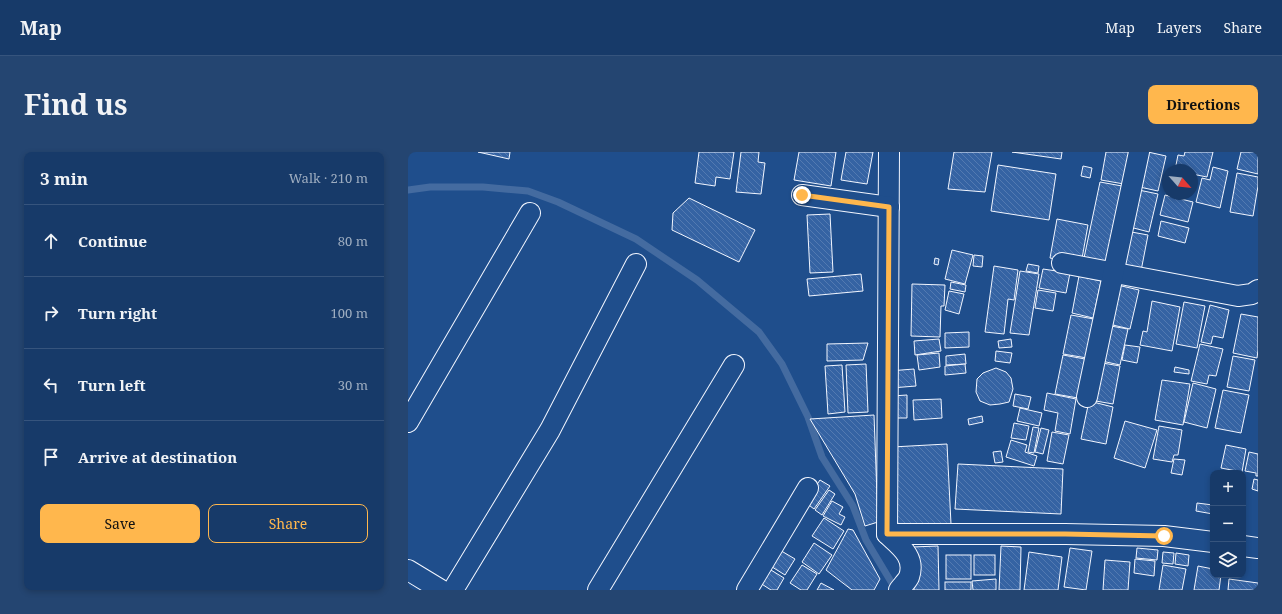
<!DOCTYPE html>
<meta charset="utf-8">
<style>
:root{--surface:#173a69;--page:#244571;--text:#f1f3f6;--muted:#9eadc0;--line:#36547d;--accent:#ffb74d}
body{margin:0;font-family:"Noto Serif",serif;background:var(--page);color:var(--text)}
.controls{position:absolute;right:12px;bottom:12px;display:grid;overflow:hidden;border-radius:8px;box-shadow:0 2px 6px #0003}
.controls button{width:36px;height:36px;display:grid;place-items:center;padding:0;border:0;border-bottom:1px solid var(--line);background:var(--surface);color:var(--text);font:20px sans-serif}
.compass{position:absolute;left:754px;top:12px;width:36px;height:36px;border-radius:50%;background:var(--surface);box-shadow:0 2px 6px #0003;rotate:117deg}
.stop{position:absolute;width:12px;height:12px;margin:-9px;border:3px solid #ffb74d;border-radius:50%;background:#fff}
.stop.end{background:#ffb74d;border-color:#fff;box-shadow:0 1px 4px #0008}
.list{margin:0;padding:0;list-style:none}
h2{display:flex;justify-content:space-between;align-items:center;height:52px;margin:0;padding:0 16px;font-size:17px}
h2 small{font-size:13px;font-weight:400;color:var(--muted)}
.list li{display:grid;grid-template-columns:26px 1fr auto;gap:12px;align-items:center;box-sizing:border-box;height:72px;padding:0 16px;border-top:1px solid var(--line)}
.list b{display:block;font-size:15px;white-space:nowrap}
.list em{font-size:13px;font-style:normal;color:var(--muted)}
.actions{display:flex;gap:8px;padding:12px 16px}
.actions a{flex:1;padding:9px 0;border:1px solid var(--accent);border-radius:8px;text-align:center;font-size:14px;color:var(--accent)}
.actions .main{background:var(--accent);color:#111}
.icon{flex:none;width:22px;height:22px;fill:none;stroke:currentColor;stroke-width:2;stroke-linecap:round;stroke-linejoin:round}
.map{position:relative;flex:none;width:850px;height:438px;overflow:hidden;border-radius:8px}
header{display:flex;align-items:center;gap:24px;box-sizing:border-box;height:56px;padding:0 20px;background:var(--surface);border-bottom:1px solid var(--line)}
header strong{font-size:19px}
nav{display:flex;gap:22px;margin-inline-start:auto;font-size:14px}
.intro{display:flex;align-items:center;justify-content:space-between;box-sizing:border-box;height:96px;padding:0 24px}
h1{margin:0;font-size:28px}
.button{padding:10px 18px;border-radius:8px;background:var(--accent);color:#111;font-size:14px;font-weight:700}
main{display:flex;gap:24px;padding:0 24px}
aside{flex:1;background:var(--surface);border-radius:8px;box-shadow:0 2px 6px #0003}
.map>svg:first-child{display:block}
</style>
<header>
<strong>Map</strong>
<nav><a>Map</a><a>Layers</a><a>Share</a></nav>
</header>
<div class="intro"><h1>Find us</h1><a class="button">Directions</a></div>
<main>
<aside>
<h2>3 min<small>Walk · 210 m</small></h2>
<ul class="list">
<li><svg class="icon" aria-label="ahead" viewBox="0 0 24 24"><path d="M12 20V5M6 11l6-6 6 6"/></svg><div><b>Continue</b></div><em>80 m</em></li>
<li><svg class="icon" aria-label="right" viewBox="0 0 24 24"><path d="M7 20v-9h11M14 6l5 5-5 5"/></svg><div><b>Turn right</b></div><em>100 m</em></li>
<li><svg class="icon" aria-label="left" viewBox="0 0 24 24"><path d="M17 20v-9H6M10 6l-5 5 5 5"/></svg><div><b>Turn left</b></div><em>30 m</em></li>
<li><svg class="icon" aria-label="arrive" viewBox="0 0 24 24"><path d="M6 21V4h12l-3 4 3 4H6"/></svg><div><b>Arrive at destination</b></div></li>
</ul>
<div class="actions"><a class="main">Save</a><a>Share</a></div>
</aside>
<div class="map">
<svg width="850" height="438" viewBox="0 0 850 438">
<defs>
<pattern id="building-back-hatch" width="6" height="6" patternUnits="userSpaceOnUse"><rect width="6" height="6" fill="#3563a3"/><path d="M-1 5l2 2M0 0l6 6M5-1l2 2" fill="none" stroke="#537ab1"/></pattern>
</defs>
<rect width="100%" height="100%" fill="#1f4e8c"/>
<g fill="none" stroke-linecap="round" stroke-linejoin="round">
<!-- stream -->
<path stroke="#446ba0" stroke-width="7" d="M0 38 22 35H75L120 39 150 50 228 87 289 128 351 180 374 212 400 265 414 305 445 354 458 388 488 438"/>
</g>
<!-- building -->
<g fill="url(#building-back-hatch)" stroke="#f2f6ff">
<path d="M70 0H102L101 7Z"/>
<path d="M291 0H326L322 27 308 25 307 34 287 31Z"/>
<path d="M333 0H351L350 10 357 11 353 42 328 40Z"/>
<path d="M391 0H428L423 34 386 28Z"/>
<path d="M438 0H465L459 32 433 28Z"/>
<path d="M546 0H584L577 40 540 37Z"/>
<path d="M604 0H654L653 7Z"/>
<path d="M698 0H722L716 32 693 28Z"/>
<path d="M740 0 758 4 750 39 727 34Z"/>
<path d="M777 0H805L799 25 784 22V18H767L770 3 776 4Z"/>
<path d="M833 0H850V22L829 17Z"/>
<path d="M590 13 648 22 641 68 583 59Z"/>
<path d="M675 14 684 16 682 26 673 24Z"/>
<path d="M805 15 820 19 812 56 788 50 794 26 802 28Z"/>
<path d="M829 21 850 25V34L845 64 822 60Z"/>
<path d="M692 30 714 34 698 111 676 106Z"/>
<path d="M726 37 750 42 741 80 718 74Z"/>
<path d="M757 43 785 50 780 70 752 63Z"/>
<path d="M281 46 347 78 331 110 264 78 265 61Z"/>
<path d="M422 62 425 120 402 121 399 63Z"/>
<path d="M649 67 680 73 673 112 642 106Z"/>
<path d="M753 69 781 76 777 91 750 84Z"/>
<path d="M718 79 740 83 733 119 710 115Z"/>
<path d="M544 98 565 103 557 132 537 127Z"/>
<path d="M566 103 575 104 574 115 565 114Z"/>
<path d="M527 106 531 107 530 113 526 112Z"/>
<path d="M620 112 631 114 630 121 618 119Z"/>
<path d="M586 114 610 118 606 148 600 147 596 182 577 180Z"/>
<path d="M635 117 662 121 658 141 631 136Z"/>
<path d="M612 119 631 122 621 183 602 181Z"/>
<path d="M453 122 455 139 401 144 399 127Z"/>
<path d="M671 124 693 129 685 166 664 161Z"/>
<path d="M543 130 558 133 557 140 542 137Z"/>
<path d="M504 132 537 133 536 154H533L532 185 503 184Z"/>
<path d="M705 132 731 138 722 177 696 171Z"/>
<path d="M630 138 648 141 645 159 627 156Z"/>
<path d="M541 139 556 142 551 162 537 158Z"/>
<path d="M744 149 772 155 764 199 732 193 735 179 739 180Z"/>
<path d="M776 150 797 154 789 196 768 192Z"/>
<path d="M802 153 821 158 815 186 805 184 803 192 793 190Z"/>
<path d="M833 162 850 165V198L849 206 825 201Z"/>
<path d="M663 163 686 167 679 206 655 202Z"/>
<path d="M697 173 720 177 712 213 689 208Z"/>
<path d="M561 180V195L537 196V181Z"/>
<path d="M531 187 533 199 507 203 506 189Z"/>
<path d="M603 187 604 195 591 196 590 189Z"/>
<path d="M460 191 455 208 419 209V192Z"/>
<path d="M792 192 815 197 808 224 801 223 799 232 783 229Z"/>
<path d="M717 193 732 195 729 211 714 208Z"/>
<path d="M588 199 604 201 602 211 587 209Z"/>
<path d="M531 201 532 215 511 218 509 203Z"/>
<path d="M557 202 558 212 538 213V204Z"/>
<path d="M655 203 677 207 670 246 647 242Z"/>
<path d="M825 204 847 208 841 239 819 235Z"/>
<path d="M689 210 712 214 705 252 682 248Z"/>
<path d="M458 212 460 260 440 261 438 213Z"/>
<path d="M557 212 558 221 537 223V214Z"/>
<path d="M434 213 437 260 420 262 417 214Z"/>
<path d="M767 215 781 218V222L766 220Z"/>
<path d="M588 216 598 220 603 226 605 237 601 250 592 252 582 253 572 249 568 240 569 227 575 221Z"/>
<path d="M506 217 508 234 483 236 481 219Z"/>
<path d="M754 228 782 232 775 273 747 268Z"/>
<path d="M785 231 808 237 799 276 776 270Z"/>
<path d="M815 238 841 243 833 281 807 276Z"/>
<path d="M639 241 668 247 662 282 647 279 650 261 636 258Z"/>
<path d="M607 242 623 245 620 257 605 254Z"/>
<path d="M499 243V266H485L484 244Z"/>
<path d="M533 247 534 266 506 268 505 248Z"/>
<path d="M681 249 705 255 698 292 673 287Z"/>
<path d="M612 256 634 261 631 274 609 269Z"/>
<path d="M466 263 470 370 457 374 447 342 402 267Z"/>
<path d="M574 264 575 270 561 273 560 267Z"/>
<path d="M717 269 749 278 737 316 706 306Z"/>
<path d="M606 271 621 274 618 288 603 286Z"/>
<path d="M751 274 774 278 770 303H766L764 310 745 307Z"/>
<path d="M625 275 631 276 626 301 620 300Z"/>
<path d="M633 276 641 278 635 302 627 300Z"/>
<path d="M644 280 661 283 655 312 639 309Z"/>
<path d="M603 288 619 293 617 300 629 304 626 314 598 305Z"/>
<path d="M539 292 543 372 488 375 484 295Z"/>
<path d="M818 293 838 297 834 320 813 316Z"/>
<path d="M593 299 595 310 587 311 585 300Z"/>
<path d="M841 300 850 302V324H848V321L837 319Z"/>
<path d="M766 307 777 308 774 323 763 321Z"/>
<path d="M550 312 655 317 653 362 547 357Z"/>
<path d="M846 327 850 328V339L844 337Z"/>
<path d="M412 328 422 334 406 357 397 350Z"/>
<path d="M421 338 427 342 414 363 407 358Z"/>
<path d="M424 349 435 355 431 362 437 365 433 373 415 364Z"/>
<path d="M789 351 805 353V362L788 359Z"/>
<path d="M416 366 436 379 425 397 404 384Z"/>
<path d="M440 377 445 378 472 427 466 438H444L418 418Z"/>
<path d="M406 391 424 403 411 422 394 410Z"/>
<path d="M530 394 531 438H506L504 395Z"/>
<path d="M593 394 613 395 612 438H591Z"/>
<path d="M662 396 684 399 678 438 656 435Z"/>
<path d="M729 396 750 398 749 408 728 406Z"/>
<path d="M370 397 387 407 377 423 361 413Z"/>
<path d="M621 400 654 405 650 438H616Z"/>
<path d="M755 400 766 401 765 412 754 411Z"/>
<path d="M768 401 781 403 780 414 767 412Z"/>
<rect x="538" y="403" width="25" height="24"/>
<rect x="566" y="403" width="21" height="20"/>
<path d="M727 407 747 409 746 424 726 421Z"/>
<path d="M697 408 722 410 720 438H695Z"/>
<path d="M394 413 409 422 399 438H393L382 431Z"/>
<path d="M755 413 778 417 774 438H751Z"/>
<path d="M790 414 805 417V423H813L811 438H786Z"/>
<path d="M358 415 376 426 369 438H363L349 429Z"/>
<path d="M588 427V438H565L564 429Z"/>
<path d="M821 427 850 431V438H820Z"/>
<rect x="537" y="430" width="26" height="8"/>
<path d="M413 431 426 438H409Z"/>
</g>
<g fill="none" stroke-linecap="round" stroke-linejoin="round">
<!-- minor casing -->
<g stroke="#f2f6ff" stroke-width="22">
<g id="minor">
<path d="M481 0 479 382H657L756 384 805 390"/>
<path d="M394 43 481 55"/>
<path d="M654 111 830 144 844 142 850 138"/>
<path d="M679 245 731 0"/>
<path d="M0 270 122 61"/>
<path d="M479 382C492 394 508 405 501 425 499 429 494 434 491 438"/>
<path d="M835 394 850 396"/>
<path d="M0 418 33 438"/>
<path d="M45 438 142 278 228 112"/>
<path d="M190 438 326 213"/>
<path d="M339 438 400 336"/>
</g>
</g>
<!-- minor -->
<use href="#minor" stroke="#1f4e8c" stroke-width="20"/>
</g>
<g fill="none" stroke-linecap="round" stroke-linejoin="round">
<!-- route -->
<path stroke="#ffb74d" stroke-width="5" d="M394 43 481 55 479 382H657L756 384"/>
</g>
</svg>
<div class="controls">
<button>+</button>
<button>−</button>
<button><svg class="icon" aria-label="layers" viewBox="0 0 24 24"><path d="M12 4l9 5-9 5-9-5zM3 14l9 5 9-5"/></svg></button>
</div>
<svg class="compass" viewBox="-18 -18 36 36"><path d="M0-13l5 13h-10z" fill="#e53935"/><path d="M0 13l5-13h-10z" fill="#9eadc0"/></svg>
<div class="stop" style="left:756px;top:384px"></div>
<div class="stop end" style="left:394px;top:43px"></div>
</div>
</main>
